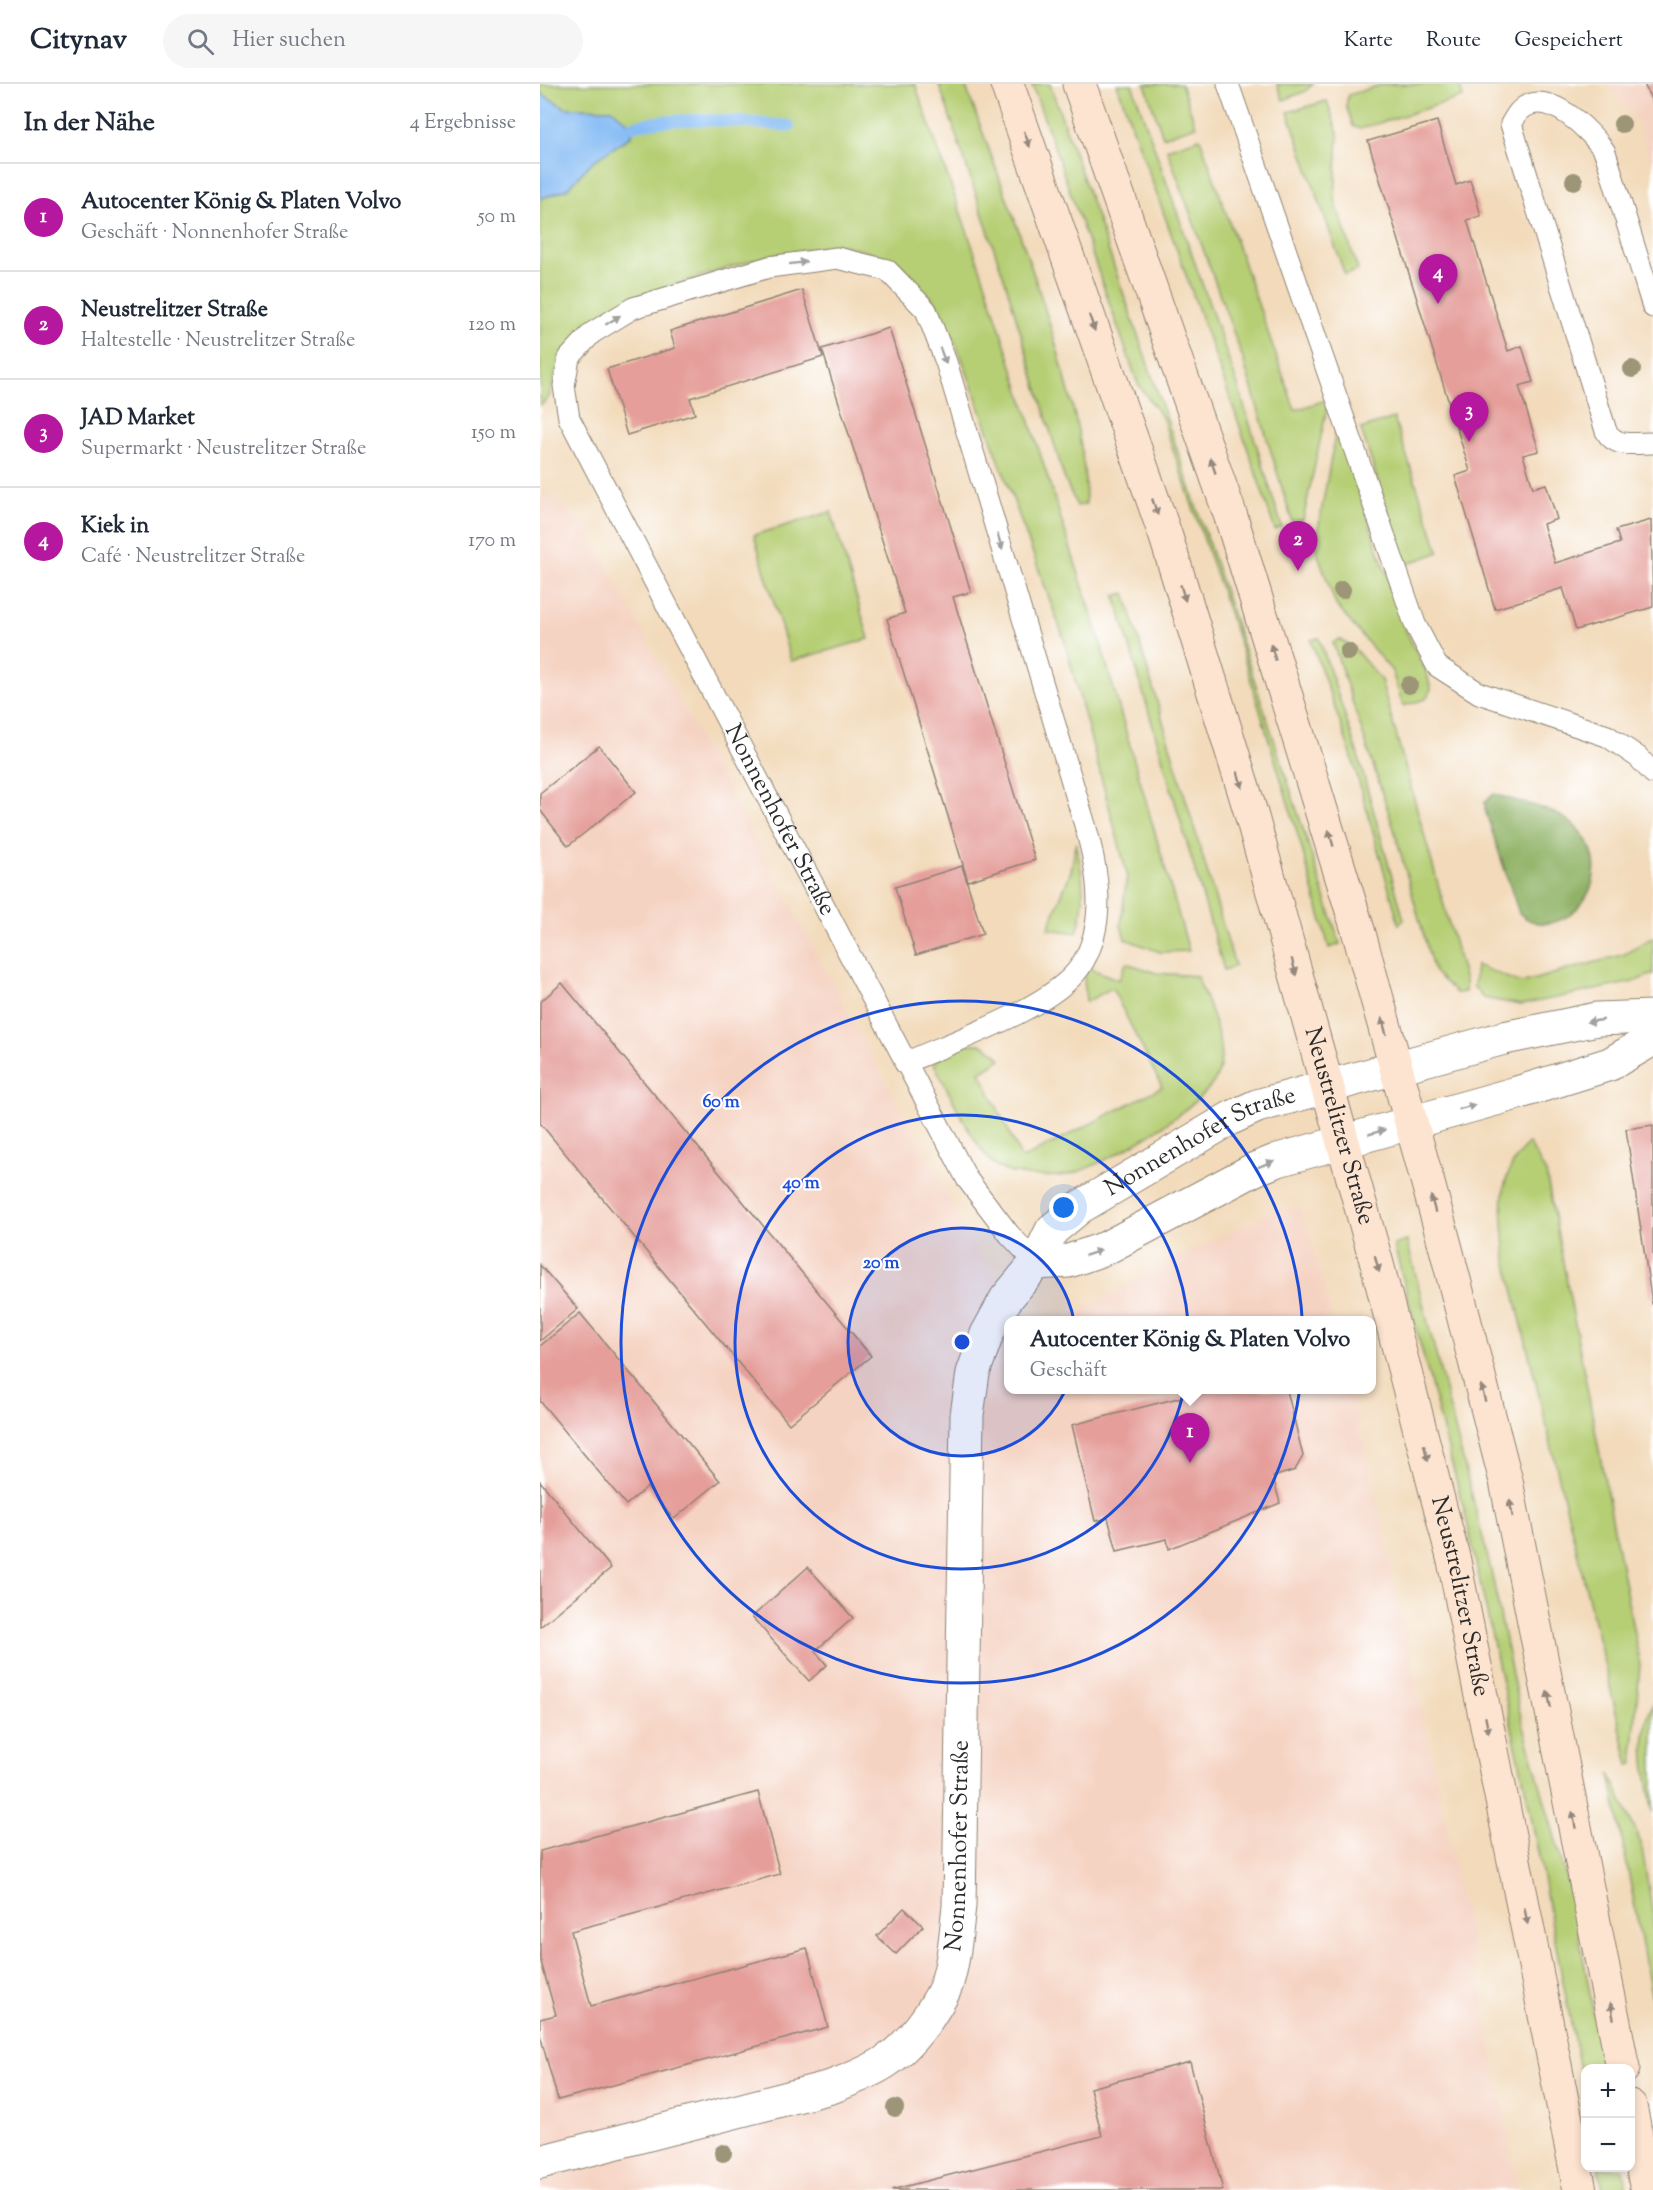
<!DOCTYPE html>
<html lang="de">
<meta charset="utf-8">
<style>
:root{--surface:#fff;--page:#f6f6f7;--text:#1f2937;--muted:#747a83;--line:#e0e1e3;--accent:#b5179e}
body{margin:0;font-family:"Sorts Mill Goudy",serif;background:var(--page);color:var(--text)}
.controls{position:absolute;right:18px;bottom:18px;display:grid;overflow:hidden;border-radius:12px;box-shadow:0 3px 9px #0003}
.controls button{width:54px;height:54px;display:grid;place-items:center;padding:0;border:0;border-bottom:2px solid var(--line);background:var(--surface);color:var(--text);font:30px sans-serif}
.you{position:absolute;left:524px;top:1124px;width:21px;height:21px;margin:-15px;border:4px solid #fff;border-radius:50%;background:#1a73e8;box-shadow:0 0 0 9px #1a73e833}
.badge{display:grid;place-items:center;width:39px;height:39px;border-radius:50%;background:var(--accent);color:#fff;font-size:20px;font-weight:700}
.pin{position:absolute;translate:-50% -50px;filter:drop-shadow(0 2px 3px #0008)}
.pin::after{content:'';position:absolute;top:32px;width:21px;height:18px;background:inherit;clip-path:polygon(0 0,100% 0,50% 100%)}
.popup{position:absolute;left:464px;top:1232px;width:372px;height:78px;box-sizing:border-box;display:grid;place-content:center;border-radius:12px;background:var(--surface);filter:drop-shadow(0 2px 4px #0005);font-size:20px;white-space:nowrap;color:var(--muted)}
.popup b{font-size:22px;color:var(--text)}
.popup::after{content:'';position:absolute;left:50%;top:100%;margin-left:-12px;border:12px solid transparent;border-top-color:var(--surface)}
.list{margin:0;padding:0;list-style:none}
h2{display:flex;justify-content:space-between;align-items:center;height:78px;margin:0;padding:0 24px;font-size:26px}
h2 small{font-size:20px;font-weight:400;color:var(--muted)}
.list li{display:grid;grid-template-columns:39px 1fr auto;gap:18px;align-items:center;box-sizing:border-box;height:108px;padding:0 24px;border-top:2px solid var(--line)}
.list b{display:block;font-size:22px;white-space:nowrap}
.list p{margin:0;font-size:20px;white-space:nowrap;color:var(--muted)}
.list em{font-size:20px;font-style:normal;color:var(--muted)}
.icon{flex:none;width:33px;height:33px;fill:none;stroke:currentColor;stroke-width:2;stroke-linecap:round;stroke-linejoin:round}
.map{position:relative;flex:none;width:1113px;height:2106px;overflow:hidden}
header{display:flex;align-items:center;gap:36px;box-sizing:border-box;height:84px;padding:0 30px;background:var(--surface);border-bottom:2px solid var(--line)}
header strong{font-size:28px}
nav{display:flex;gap:33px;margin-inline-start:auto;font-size:21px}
.search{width:420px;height:54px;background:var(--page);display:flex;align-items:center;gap:15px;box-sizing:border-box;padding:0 21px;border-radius:33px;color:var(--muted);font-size:22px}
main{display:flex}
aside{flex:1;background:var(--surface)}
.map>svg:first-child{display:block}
</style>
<header>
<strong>Citynav</strong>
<div class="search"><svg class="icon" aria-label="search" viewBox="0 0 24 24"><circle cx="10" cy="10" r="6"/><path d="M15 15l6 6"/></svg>Hier suchen</div>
<nav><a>Karte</a><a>Route</a><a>Gespeichert</a></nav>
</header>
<main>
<aside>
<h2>In der Nähe<small>4 Ergebnisse</small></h2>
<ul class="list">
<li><span class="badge">1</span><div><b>Autocenter König &amp; Platen Volvo</b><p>Geschäft · Nonnenhofer Straße</p></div><em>50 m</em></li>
<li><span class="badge">2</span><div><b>Neustrelitzer Straße</b><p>Haltestelle · Neustrelitzer Straße</p></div><em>120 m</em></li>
<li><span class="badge">3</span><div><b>JAD Market</b><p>Supermarkt · Neustrelitzer Straße</p></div><em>150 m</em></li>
<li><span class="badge">4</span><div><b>Kiek in</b><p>Café · Neustrelitzer Straße</p></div><em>170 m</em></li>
</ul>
</aside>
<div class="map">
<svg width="1113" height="2106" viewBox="0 0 1113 2106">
<rect width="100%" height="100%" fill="#fff"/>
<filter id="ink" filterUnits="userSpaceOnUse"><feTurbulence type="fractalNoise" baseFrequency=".0167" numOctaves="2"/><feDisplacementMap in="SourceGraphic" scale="12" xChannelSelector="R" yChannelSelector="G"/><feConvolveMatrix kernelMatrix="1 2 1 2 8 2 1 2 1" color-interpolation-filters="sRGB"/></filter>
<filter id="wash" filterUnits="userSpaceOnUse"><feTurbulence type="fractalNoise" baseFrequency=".008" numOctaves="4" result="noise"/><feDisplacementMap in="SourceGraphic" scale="24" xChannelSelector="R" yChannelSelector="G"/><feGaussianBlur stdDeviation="1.35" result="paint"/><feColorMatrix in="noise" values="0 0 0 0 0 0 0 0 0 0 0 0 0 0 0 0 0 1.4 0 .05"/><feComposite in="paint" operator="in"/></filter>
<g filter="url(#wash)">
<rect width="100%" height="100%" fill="#f2daba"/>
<!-- built -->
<g fill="#f5d3c2">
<path d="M1066 0H1113V84L1098 37Z"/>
<path d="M0 403 44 439 437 1167 493 1236H468V1306H810L832 1394 933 1866 978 2106H0Z"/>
<path d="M738 1124 759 1125 767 1141 793 1236H525L587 1200Z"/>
</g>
<!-- green -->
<g fill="#b6cf74" stroke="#707d50" stroke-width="1.5">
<path d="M0 0H375L445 198 557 547 649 867 620 868 585 855 581 841 587 790 524 555 421 272 397 220 356 176 298 160 227 172 91 214 21 270 9 313 0 322V115L27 105 52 78 91 52 72 25 26 24 0 9Z"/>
<path d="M399 0H425C457 89 492 177 518 268 532 318 546 368 546 420L537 422 525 396 466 200Z"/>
<path d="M492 0H510C611 285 708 571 800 860L789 864 761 761 700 561 622 333 598 300Z"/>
<path d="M577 0H592L697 299 742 443 735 446C686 296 630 149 577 0Z"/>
<path d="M605 0H641L656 42 623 53Z"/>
<path d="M737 0H773L764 8 743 16Z"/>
<path d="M844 0H919L923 13 820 45 813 42 806 22 808 11Z"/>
<path d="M787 17 798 49 795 116 818 186 805 191 748 28Z"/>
<path d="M660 54 755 326 789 315 763 436 752 437 703 275 627 65Z"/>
<path d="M854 334 899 468 865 481 821 345Z"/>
<path d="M797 341 864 543 886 587 891 605 886 615 863 622 852 587 796 521 775 462Z"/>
<path d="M291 428 329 555 251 577 214 451Z"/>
<path d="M585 509 695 882 684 886 575 512Z"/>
<path d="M779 554 817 668 864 836 859 840 811 670 771 556Z"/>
<path d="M799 555 813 563 841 596 925 897V908L916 909 894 888 854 745 793 559Z"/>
<path d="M536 759C543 792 547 817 537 849L508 845 531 787Z"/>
<path d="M1113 853V890L1093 898 981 921 943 914 934 903 936 881 981 899 1085 870Z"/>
<path d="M586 879 617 889 657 892C667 921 690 962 677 992 665 1022 558 1086 526 1091 510 1094 473 1092 459 1084 438 1072 407 1003 394 980 404 967 429 955 446 962 451 965 457 971 461 975L440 988 482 1075 622 1003 572 904 546 918 544 894 549 884 579 896Z"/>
<path d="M989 1059 1006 1089 1100 1581 1093 1663 1094 1680 1089 1681 966 1176C963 1131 953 1094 989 1059Z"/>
<path d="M867 1157 951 1486 979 1625 1032 1815 1064 1984H1046L1045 2012 989 1721 925 1429 854 1161Z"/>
<path d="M1113 1619V1729C1107 1693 1097 1654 1113 1619Z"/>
<path d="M1070 1690 1101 1759 1113 1831V1920Z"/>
<path d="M1059 2084H1082L1087 2106H1063Z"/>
</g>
<!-- forest -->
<path fill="#90b266" stroke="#5e6e48" stroke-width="1.5" d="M954 710C974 717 1007 723 1024 734 1097 783 1022 869 979 829L945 726V718Z"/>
<!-- water -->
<path fill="#85bbf4" stroke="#587390" stroke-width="1.5" d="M0 9 26 24 72 25 92 42 91 52 52 78 27 105 0 115Z"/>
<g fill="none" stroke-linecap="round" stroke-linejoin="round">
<!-- stream -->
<path stroke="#85bbf4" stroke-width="12" d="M92 42C145 31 196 38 249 42"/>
</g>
<g id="blocks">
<!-- building -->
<g fill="#e59e9a">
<path d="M1104 0H1113V20Z"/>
<path d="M897 37 916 101 930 96 936 114 941 132 927 136 968 267 982 262 993 298 979 302 999 367 983 371 993 404 1006 400 1017 435 1003 440 1015 479 1080 459 1076 446 1111 436 1113 523 1036 546 1023 504 955 525 915 392 930 387 828 57Z"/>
<path d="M262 206 283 273 150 314 155 330 87 351 67 285 135 264 130 247Z"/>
<path d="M349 244 431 508 413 513 495 776 428 797 347 535 365 529 282 265Z"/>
<path d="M59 662 96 708 28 762 0 726V709Z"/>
<path d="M422 782 443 850 376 871 355 803Z"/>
<path d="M22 899 331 1272 249 1340 0 1039V918Z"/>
<path d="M1113 1041V1220H1112L1086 1045Z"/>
<path d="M0 1181 38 1225 0 1257Z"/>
<path d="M40 1229 180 1397 134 1435 107 1403 86 1421 0 1317V1262Z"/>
<path d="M649 1306H747L763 1372 755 1386 733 1393 740 1419 629 1465 627 1455 577 1467 568 1434 555 1437 532 1341 642 1313Z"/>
<path d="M0 1397 71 1484 0 1543Z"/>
<path d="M268 1483 313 1534 275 1567 287 1581 269 1597 212 1533Z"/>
<path d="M218 1708 240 1790 31 1847 51 1922 267 1864 288 1943 18 2016 0 1951V1935L16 1931 0 1874V1767Z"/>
<path d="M364 1824 383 1842 356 1870 337 1852Z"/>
<path d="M650 1978 683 2106H351L562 2052 550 2004Z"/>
</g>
</g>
</g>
<g filter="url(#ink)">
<use href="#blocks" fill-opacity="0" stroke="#8e8272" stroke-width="1.5"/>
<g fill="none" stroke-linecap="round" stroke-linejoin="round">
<!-- lane casing -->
<g stroke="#8e8272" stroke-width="23">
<g id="lane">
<path d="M688 0 875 540 897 582 939 609 1067 652 1098 673 1113 689"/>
<path d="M1113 223 1065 68C1051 47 1008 3 982 25 977 28 974 36 971 40L1066 347C1075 364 1095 359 1113 359"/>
<path id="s1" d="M365 979C411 958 512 924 540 883 568 841 558 786 545 741L406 278 386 226 347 186 297 174 229 183 93 224 52 249 29 274 24 302 29 334 427 1095 469 1150 496 1179"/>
</g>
</g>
<!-- street casing -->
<g stroke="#8e8272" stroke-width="35">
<g id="street">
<path d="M496 1179 529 1177 566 1164 715 1085 738 1076 977 1009 1070 980 1113 955"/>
<path id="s2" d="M0 2078 291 2003C339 1985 359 1975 389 1932 396 1921 405 1908 408 1895 415 1872 416 1846 419 1822L427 1331 433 1289 447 1250 466 1215 496 1179 512 1146 540 1123 691 1034 717 1022 964 954 1057 935 1113 933"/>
</g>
</g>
<!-- secondary casing -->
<g stroke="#8e8272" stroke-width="35">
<g id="secondary">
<path id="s3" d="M467 0 626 453 710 726 837 1180 914 1477 1040 2106"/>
<path d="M539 0 691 433 818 846 905 1161 966 1397 1083 1984"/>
<path d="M1090 2022 1107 2106"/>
</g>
</g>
<!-- lane -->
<use href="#lane" stroke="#fff" stroke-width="21"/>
<!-- street -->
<use href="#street" stroke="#fff" stroke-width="33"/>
<!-- secondary -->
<use href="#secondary" stroke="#fde4d1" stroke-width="33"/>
</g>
<!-- trees -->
<g fill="#9c9577">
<circle cx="1082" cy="40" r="9"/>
<circle cx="1034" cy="97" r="9"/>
<circle cx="1092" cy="285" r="9"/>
<circle cx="802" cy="506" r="9"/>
<circle cx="808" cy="568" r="9"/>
<circle cx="869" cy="601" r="9"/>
<circle cx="355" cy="2024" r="9"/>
<circle cx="183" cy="2069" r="9"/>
</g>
<!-- one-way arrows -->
<defs><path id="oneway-solid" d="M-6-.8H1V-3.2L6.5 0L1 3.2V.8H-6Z" transform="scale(1.5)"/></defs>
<g fill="#94887e">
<use href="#oneway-solid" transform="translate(487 55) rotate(70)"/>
<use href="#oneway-solid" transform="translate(552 239) rotate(71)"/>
<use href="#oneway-solid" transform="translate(673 382) rotate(-109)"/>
<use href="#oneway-solid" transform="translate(615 423) rotate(71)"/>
<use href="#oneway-solid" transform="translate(643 509) rotate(73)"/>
<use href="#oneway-solid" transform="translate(733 568) rotate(-107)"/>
<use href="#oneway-solid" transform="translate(700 696) rotate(73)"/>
<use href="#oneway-solid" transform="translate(791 754) rotate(-106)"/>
<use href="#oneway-solid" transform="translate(754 883) rotate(75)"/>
<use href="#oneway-solid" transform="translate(844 942) rotate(-105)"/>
<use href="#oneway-solid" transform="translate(893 1120) rotate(-105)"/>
<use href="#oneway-solid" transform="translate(837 1180) rotate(75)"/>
<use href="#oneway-solid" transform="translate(943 1309) rotate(-105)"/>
<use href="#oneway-solid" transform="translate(886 1369) rotate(75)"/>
<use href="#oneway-solid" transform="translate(971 1424) rotate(-101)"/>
<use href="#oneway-solid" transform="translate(1009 1615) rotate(-101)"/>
<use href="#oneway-solid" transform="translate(947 1641) rotate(79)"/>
<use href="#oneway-solid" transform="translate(1034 1736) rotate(-101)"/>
<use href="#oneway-solid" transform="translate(986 1832) rotate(79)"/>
<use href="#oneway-solid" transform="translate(1072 1927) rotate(-101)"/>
</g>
<g fill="#a0a0a0">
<use href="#oneway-solid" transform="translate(258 179) rotate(-7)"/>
<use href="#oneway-solid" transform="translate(73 236) rotate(-32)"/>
<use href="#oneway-solid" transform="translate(403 272) rotate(69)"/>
<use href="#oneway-solid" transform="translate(460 458) rotate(73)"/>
<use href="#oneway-solid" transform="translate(1055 937) rotate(172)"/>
<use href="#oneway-solid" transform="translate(927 1023) rotate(-15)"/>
<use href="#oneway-solid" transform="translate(837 1048) rotate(-16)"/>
<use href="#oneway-solid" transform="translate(726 1080) rotate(-22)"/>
<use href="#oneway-solid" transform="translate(553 1169) rotate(-19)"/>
</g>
</g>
<!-- distance rings -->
<circle cx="422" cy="1258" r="114" fill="#1d4ed8" fill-opacity=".12"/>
<g fill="none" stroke="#1d4ed8" stroke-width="3">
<circle cx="422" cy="1258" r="114"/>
<circle cx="422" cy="1258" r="227"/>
<circle cx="422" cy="1258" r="341"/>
</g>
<g text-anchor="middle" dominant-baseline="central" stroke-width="4.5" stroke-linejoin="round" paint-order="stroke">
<!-- street labels -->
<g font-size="24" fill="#2b2b2b" stroke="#fff">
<text stroke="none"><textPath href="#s1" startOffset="1802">Nonnenhofer Straße</textPath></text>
<text stroke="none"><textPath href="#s3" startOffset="1094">Neustrelitzer Straße</textPath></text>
<text stroke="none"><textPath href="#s2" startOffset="1412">Nonnenhofer Straße</textPath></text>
<text stroke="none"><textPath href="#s3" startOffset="1580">Neustrelitzer Straße</textPath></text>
<text stroke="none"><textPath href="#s2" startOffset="600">Nonnenhofer Straße</textPath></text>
</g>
</g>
<circle cx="422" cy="1258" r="9" fill="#1d4ed8" stroke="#fff" stroke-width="3"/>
<g font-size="18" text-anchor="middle" font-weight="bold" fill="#1d4ed8" stroke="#fff" stroke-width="4.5" stroke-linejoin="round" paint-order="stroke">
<text x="181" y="1023">60 m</text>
<text x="261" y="1104">40 m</text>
<text x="341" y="1184">20 m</text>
</g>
</svg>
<div class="controls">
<button>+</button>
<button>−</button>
</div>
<div class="you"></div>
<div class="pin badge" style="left:650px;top:1379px">1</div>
<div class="popup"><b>Autocenter König &amp; Platen Volvo</b>Geschäft</div>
<div class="pin badge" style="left:758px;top:487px">2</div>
<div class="pin badge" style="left:929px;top:358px">3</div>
<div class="pin badge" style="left:898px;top:220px">4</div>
</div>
</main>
